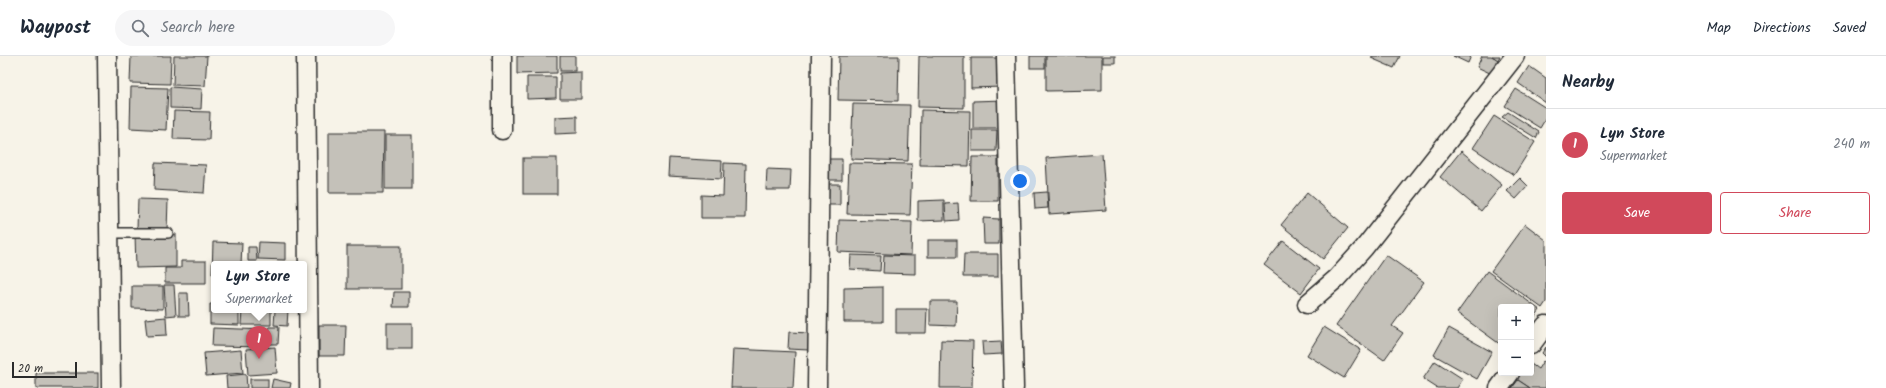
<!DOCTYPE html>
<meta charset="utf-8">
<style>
:root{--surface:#fff;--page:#f6f6f7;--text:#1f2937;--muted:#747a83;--line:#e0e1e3;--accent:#d1495b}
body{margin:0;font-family:Kalam,sans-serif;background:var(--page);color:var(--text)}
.controls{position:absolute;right:12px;bottom:12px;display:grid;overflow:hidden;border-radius:4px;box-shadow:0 4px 16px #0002}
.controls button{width:36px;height:36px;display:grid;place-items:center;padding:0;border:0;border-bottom:1px solid var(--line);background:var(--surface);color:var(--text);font:20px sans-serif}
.scale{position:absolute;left:12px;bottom:10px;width:65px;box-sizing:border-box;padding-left:4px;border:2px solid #2b2b2b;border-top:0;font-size:11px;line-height:14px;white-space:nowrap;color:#2b2b2b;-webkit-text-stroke:3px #f7f3e8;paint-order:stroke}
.you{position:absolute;left:1020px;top:125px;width:14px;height:14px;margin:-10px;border:3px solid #fff;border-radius:50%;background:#1a73e8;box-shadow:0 0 0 6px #1a73e833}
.badge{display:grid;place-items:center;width:26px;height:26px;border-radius:50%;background:var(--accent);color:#fff;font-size:13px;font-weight:700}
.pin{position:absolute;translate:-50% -33px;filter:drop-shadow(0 1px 2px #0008)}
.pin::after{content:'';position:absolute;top:21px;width:14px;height:12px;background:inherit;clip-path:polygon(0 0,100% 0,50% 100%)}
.popup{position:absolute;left:211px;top:205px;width:96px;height:52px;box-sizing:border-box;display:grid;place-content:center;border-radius:4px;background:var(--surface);filter:drop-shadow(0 1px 3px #0005);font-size:13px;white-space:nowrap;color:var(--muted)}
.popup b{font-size:15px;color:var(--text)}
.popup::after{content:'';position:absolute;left:50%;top:100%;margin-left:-8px;border:8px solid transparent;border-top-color:var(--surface)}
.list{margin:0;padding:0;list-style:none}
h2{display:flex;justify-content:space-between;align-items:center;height:52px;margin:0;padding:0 16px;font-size:17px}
h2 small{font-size:13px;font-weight:400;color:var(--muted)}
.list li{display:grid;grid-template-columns:26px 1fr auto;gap:12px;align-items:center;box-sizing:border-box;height:72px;padding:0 16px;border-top:1px solid var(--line)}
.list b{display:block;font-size:15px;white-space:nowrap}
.list p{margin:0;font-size:13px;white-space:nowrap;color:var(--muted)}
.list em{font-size:13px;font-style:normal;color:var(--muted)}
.actions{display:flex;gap:8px;padding:12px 16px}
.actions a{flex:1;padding:9px 0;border:1px solid var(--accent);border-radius:4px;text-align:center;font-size:14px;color:var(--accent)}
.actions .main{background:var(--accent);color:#fff}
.icon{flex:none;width:22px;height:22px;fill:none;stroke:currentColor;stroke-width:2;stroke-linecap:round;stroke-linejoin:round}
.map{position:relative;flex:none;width:1546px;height:332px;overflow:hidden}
header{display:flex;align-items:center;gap:24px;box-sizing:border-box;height:56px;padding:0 20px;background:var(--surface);border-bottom:1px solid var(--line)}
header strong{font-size:19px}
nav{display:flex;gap:22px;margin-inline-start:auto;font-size:14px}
.search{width:280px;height:36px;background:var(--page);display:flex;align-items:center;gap:10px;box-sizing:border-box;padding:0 14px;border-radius:22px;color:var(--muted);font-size:15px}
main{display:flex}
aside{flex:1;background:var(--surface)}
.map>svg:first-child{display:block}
</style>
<header>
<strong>Waypost</strong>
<div class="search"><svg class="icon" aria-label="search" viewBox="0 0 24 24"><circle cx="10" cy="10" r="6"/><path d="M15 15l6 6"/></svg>Search here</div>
<nav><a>Map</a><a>Directions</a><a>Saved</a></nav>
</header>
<main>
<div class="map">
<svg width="1546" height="332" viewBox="0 0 1546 332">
<rect width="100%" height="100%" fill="#f7f3e8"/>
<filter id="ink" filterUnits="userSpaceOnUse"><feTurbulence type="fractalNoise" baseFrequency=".025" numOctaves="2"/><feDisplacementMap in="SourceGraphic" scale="8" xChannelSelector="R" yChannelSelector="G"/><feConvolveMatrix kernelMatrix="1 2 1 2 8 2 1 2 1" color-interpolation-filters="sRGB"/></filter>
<g filter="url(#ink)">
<!-- building -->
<g fill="#c4c1b9" stroke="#2b2b2b">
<path d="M131 0H171L170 28 130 27Z"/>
<path d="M174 0H207L205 30 173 29Z"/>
<path d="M517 0H557V17L517 18Z"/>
<rect x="560" y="0" width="15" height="15"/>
<path d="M839 0H899L898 45 838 44Z"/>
<path d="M919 0H964V52L918 51Z"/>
<rect x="1030" y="0" width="15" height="12"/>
<path d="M1046 0H1102V34L1046 35Z"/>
<rect x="1103" y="0" width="12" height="7"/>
<path d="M1372 0H1400L1394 12 1371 2Z"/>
<path d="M1453 0H1471L1468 7Z"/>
<path d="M1482 0H1491L1498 3 1492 18 1477 11Z"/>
<path d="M1492 0H1500L1498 4Z"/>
<path d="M971 2H1002V31L971 32Z"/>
<path d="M1529 10 1546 22V47L1518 27Z"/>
<path d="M581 16V43H560V17Z"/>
<path d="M527 21H556V42L527 43Z"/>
<path d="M131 31 168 32 166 74 130 72Z"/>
<path d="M170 31 202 33 201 53 170 52Z"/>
<path d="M1516 33 1546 52V62L1540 72 1505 50Z"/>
<path d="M1003 44 1002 72H973V45Z"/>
<path d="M853 48 910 49 908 105 851 103Z"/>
<path d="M921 54 970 55 969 110 920 109Z"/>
<path d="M174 55 210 56 209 84 173 83Z"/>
<path d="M1508 56 1539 76 1536 82 1502 61Z"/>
<path d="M577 60V77L555 78V61Z"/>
<path d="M1494 60 1535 86 1514 119 1473 92Z"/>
<path d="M972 74H997L996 95H972Z"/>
<path d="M329 76H384L383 137H329Z"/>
<rect x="385" y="79" width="27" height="54"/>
<path d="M1461 95 1502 129 1481 155 1440 121Z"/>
<path d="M1102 98 1106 154 1049 158 1046 102Z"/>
<path d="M972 101H998V145H971Z"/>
<rect x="523" y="102" width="34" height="36"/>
<path d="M669 102 722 105 721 123 668 120Z"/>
<path d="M823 103H842V124H822Z"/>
<path d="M155 107 206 109 204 137 154 134Z"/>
<path d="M724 107 746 108 745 162H701V139L723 140Z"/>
<path d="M849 107 912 108 910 159 847 158Z"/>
<path d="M767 113 791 114 790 134H766Z"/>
<path d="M1520 122 1528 130 1516 143 1507 135Z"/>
<rect x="822" y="128" width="18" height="21"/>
<path d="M1047 136 1048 152 1035 153 1034 137Z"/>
<path d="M1307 137 1348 172 1323 203 1281 169Z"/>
<path d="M138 143 168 144 167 174 137 173Z"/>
<path d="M944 144V164L918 165V145Z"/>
<path d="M958 147 959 164 946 165 945 148Z"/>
<path d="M983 162 999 163V188H984Z"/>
<path d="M839 164 912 166 911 199 838 196Z"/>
<path d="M1525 168 1546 184V246L1542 252 1491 215Z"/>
<path d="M135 178H176V211L136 212Z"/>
<rect x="928" y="184" width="29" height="17"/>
<path d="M1283 185 1319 213 1301 237 1264 209Z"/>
<path d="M213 186 242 187 241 208H214V218H212Z"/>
<path d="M259 186 285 187V204L258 203Z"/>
<rect x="347" y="190" width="54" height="43"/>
<path d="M248 191H256L257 205H248Z"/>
<path d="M964 198H998V221H963Z"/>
<path d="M851 199 881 200 880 215 850 213Z"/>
<path d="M884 199 915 200V218L883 217Z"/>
<path d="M1386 199 1424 226 1392 270 1403 277 1384 304 1336 270Z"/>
<path d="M181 205H206V227H165V212H181Z"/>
<path d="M1487 215 1540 254 1531 266V251H1501V289L1457 257Z"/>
<path d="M164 229H174L176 259 166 260Z"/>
<path d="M132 230H163V253L132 252Z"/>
<path d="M883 231V266H844V232Z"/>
<path d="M394 236H409V251H393Z"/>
<path d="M179 237H188L189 260H179Z"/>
<path d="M930 245H957L956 270 930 269Z"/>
<path d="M210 248H214V254H239V269L210 268Z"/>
<path d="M896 253H927L926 277H896Z"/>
<path d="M242 254H271V269H241Z"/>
<path d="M275 254H288L287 270 274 269Z"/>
<path d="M166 261 167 279 147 280 145 263Z"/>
<rect x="387" y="267" width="25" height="26"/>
<path d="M319 269H346L345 300H319Z"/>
<path d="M269 271H279L278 288H268Z"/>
<path d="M1324 271 1361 294 1344 322 1307 299Z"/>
<path d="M213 272 267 274V291L212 290Z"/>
<path d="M1449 272 1492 296 1477 323 1434 299Z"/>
<path d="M789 276 810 277 809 294 788 293Z"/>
<path d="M941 284 973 285 972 332H940Z"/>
<path d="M1001 285 1002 298 983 299 982 286Z"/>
<path d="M275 291 277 317 248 319 246 293Z"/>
<path d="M1546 291V301L1542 297Z"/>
<path d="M733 293 795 296 793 332H731Z"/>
<path d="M241 294 243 317 206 320 204 297Z"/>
<path d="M1435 305 1463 323 1457 332H1437L1423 323Z"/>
<path d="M1543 305 1546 307V332H1530L1515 322 1518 317H1531V308L1538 313Z"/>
<rect x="36" y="317" width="62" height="15"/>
<path d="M246 318 247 332H227L226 320Z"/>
<rect x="250" y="323" width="18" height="9"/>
<path d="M273 323 291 327 290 332H271Z"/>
<path d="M1518 324 1530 332H1512Z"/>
</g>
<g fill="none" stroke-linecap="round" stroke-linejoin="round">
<!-- service casing -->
<g stroke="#2b2b2b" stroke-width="12">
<path id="service" d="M109 177H168"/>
</g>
<!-- minor casing -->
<g stroke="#2b2b2b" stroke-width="21">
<g id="minor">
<path d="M107 0 111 332"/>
<path d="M306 0 309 332"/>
<path d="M502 0V74"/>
<path d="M1006 0 1014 332"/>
<path d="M1307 248 1337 222 1364 192 1515 0"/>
<path d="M1531 289 1546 269"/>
<path d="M817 332 821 0"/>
<path d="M1499 332 1510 317"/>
</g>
</g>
<!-- service -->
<use href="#service" stroke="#f7f3e8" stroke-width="9"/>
<!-- minor -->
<use href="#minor" stroke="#f7f3e8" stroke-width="18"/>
</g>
</g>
</svg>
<div class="controls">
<button>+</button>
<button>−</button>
</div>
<div class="scale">20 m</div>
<div class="you"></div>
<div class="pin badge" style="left:259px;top:303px">1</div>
<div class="popup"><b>Lyn Store</b>Supermarket</div>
</div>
<aside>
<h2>Nearby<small></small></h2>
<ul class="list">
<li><span class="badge">1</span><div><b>Lyn Store</b><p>Supermarket</p></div><em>240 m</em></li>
</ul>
<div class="actions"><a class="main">Save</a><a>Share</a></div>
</aside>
</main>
